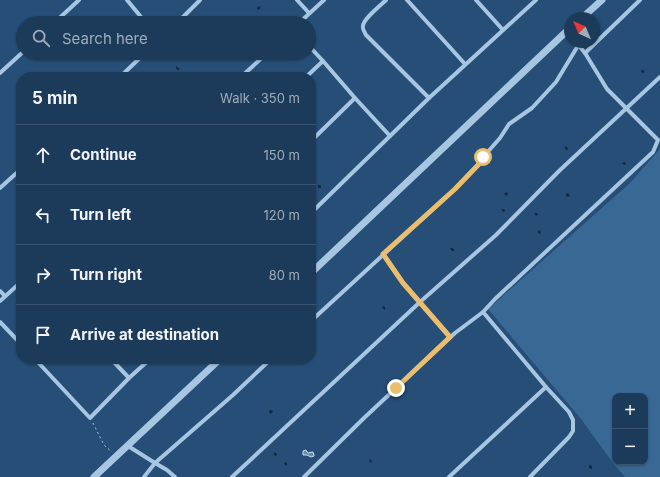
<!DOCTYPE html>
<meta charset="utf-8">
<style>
:root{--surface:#1c3a59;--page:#294562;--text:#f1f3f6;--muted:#a0adba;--line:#3a546f}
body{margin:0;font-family:Inter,sans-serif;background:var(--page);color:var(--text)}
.controls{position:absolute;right:12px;bottom:12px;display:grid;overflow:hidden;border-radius:8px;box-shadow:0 1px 3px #0004}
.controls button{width:36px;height:36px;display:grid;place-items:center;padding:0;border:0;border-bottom:1px solid var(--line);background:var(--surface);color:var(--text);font:20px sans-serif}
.compass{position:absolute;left:564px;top:12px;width:36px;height:36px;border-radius:50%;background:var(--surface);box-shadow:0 1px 3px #0004;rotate:316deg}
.stop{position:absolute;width:12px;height:12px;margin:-9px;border:3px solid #ebbe6d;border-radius:50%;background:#fff}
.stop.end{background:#ebbe6d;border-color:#fff;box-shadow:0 1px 4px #0008}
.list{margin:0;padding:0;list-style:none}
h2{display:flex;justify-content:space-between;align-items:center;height:52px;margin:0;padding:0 16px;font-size:17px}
h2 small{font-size:13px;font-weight:400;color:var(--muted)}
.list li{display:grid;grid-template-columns:26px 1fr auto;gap:12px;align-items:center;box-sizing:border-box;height:60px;padding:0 16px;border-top:1px solid var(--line)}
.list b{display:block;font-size:15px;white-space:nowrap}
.list em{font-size:13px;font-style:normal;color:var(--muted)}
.icon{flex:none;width:22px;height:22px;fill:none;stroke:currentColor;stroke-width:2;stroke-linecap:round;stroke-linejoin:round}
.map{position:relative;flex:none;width:660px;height:477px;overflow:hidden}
.search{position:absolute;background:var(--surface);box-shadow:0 1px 3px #0004;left:16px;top:16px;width:300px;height:44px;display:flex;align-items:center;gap:10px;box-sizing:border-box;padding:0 14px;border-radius:22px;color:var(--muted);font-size:15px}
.panel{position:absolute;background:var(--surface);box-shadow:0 1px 3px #0004;left:16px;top:72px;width:300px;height:292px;border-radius:16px}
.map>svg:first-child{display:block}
</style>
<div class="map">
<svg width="660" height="477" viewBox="0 0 660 477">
<rect width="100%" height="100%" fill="#264e77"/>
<!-- green -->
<path fill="#396894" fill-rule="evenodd" d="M660 149V477H625L613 463 581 419 488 309 630 183ZM615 396H645V462H615Z"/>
<!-- shadow -->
<g fill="#0007">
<path d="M259 6 261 8 258 10 257 8Z"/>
<path d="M226 55 228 57 227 59H225L224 57Z"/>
<path d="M176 66 179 68 180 69 177 70 176 68Z"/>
<path d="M642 70H644V73L641 72Z"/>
<path d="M565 146 568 148 567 150 565 149Z"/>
<path d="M625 162 626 165H624L622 163Z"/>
<path d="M318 185H320L321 186V188H318Z"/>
<path d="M507 192 508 194 507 196 504 194 505 193Z"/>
<path d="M568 193 570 196 568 197 566 196V194Z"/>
<path d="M501 209H503L505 210V211L503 212Z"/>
<path d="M534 213H537L538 215 536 216Z"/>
<path d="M539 230 541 232 540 234 538 233V231Z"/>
<path d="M451 248H453L454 250V251H452L450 249Z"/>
<path d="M383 306 385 307V310L383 309 382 307Z"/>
<path d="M271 410 273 411 272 413 270 414 269 411Z"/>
<path d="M274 452 277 454 276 456 274 455Z"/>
<path d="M370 459 371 460 372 462 371 463 369 461Z"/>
<path d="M285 462 287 463V466L284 464Z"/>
<path d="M589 465 592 466V469H591L589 468Z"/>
</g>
<!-- building -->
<path fill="#668bad" stroke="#c9def2" d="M306 450 308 453 312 452H313L314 455V456L311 457 307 455H303V451Z"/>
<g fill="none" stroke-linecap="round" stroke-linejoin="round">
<!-- path -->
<path stroke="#a7c6e2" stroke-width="1" stroke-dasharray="2 3" stroke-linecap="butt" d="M93 423 104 445 112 452"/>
<!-- minor -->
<g stroke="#a7c6e2" stroke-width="4">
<path d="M127 0 146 23"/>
<path d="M297 0 309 13"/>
<path d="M386 0C381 5 363 19 363 26 362 29 365 33 366 35L429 98"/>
<path d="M407 0 465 64"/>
<path d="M476 0 503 30"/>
<path d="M54 23 79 0"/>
<path d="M177 23 200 0"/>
<path d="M299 23 324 0"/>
<path d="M309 46 323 61"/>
<path d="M585 53 640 0"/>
<path d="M0 73 23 52"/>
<path d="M120 77 145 53"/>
<path d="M241 77 267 53"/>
<path d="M306 77 323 61 355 98 390 136"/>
<path d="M311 141 355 98"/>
<path d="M0 188 21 169"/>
<path d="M311 213 429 98 536 0"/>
<path d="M383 254 403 283 450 337"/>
<path d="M0 291 5 296"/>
<path d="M0 301 21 282"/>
<path d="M311 321 455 189 480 163 485 155 500 138 509 124 532 108 556 82 579 44"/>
<path d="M0 322 21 344"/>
<path d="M35 359 90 418 129 378 150 359"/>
<path d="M111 359 129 378"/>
<path d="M128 446 155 463 167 470 175 477"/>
<path d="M144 477 155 463 233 395 271 359"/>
<path d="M232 477 420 302 496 235 559 171 660 77"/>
<path d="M304 477 364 418 455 333 483 312"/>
<path d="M449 477 546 387"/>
<path d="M530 477 569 437 573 431V420L569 412 546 387 483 312 495 299 653 152 658 140 607 89 585 53 576 42"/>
</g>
<!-- tertiary -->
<g stroke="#a7c6e2" stroke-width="7">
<path d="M582 18 602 0"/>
<path d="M311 273 570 28"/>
<path d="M94 477 220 359"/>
</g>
</g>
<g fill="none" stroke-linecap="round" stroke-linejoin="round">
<!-- route -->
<path stroke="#ebbe6d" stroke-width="5" d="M396 388 450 337 403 283 383 254 455 189 480 163 483 157"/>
</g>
</svg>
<div class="controls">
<button>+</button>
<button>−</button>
</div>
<svg class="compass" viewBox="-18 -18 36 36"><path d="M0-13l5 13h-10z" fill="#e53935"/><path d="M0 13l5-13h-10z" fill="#a0adba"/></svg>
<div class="stop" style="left:483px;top:157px"></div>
<div class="stop end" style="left:396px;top:388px"></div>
<div class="search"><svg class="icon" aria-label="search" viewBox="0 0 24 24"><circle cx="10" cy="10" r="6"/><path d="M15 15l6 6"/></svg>Search here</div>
<section class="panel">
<h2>5 min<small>Walk · 350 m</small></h2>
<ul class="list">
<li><svg class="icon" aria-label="ahead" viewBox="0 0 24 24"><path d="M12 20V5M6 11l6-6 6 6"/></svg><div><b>Continue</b></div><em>150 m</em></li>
<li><svg class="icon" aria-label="left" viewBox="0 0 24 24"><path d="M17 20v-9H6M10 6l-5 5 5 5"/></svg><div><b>Turn left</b></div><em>120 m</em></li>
<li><svg class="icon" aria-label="right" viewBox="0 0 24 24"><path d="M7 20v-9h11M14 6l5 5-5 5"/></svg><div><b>Turn right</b></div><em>80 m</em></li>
<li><svg class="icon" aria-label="arrive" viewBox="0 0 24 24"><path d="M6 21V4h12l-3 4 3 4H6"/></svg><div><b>Arrive at destination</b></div></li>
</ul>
</section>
</div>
